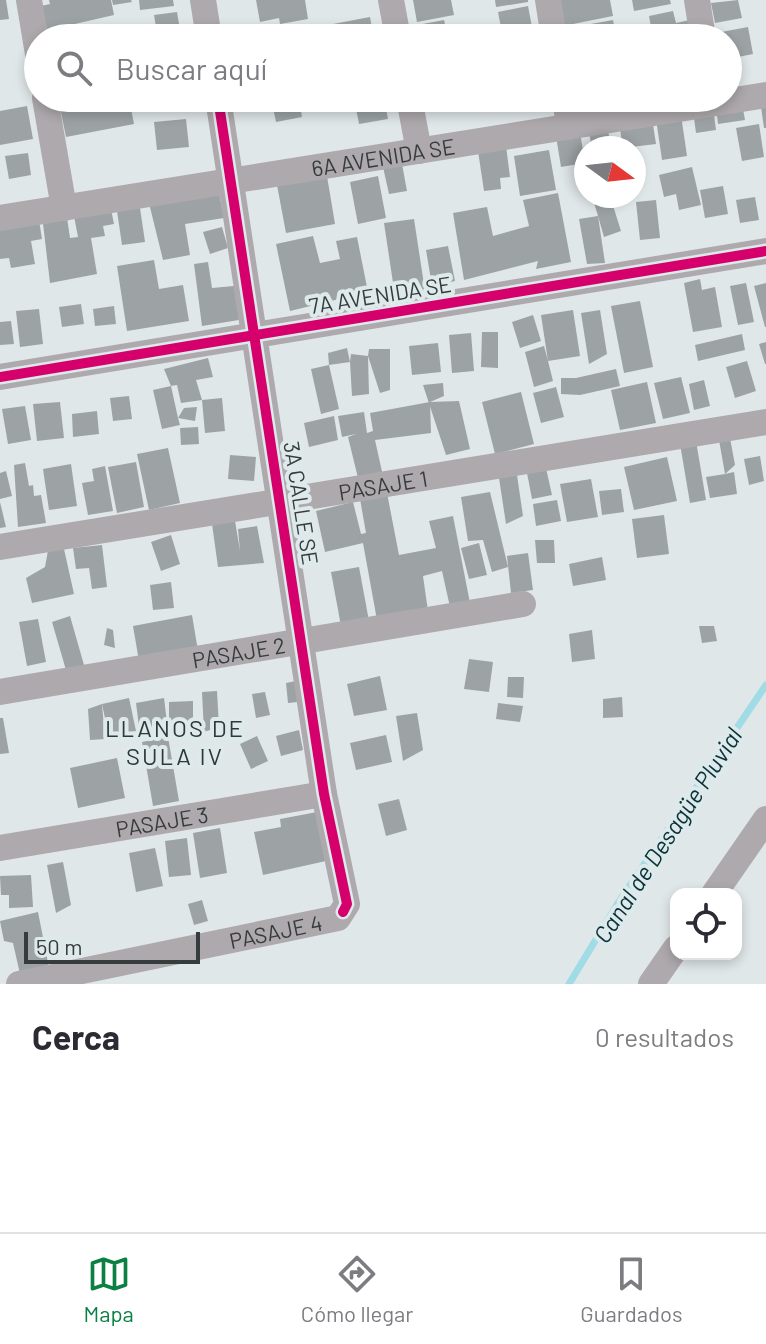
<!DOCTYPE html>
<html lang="es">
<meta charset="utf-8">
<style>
:root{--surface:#fff;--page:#f2f2f3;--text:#2b2b33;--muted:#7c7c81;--line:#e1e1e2;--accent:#0b8043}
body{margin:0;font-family:Barlow,sans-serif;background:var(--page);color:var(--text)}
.controls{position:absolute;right:24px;bottom:24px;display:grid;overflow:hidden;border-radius:16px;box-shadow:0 4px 12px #0003}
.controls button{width:72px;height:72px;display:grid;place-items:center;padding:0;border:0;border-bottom:2px solid var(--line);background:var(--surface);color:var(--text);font:40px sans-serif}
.compass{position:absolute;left:574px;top:136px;width:72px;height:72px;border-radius:50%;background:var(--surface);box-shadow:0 4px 12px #0003;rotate:105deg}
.scale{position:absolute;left:24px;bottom:20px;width:176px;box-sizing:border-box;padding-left:8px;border:4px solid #363b3c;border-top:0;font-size:22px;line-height:28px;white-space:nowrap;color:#363b3c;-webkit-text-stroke:6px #dde9eb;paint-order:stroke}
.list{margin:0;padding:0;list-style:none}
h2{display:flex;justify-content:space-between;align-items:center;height:104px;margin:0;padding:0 32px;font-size:34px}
h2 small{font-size:26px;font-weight:400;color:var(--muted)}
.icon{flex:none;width:44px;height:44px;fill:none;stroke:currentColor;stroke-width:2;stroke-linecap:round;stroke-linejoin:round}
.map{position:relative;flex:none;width:766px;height:984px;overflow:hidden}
.search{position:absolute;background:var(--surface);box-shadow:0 4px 12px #0003;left:24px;right:24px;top:24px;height:88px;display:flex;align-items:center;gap:20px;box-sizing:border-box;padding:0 28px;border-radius:44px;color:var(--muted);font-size:30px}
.sheet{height:248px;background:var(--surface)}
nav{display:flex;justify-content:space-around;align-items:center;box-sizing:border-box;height:112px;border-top:2px solid var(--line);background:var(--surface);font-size:22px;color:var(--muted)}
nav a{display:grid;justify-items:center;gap:4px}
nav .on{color:var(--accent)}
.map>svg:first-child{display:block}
</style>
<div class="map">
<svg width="766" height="984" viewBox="0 0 766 984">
<rect width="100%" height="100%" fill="#e0e7e8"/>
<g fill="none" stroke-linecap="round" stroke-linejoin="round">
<!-- stream -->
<path stroke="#a0dce6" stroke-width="7" d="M569 984 618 903 766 685"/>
</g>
<!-- building -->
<g fill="#9da3a4">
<path d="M0 0H6L9 19 0 20Z"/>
<path d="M49 0H111L114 15 66 26 69 38H49L41 6 50 4Z"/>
<path d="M112 0H131L132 2 113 5Z"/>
<path d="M139 0H173L174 6 140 10Z"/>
<path d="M256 0H305L308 19 280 24 279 18 260 22Z"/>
<path d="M413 0H451L454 15 417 22Z"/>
<path d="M495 0H528V2L496 7Z"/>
<path d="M558 0H610L613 16 563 26Z"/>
<path d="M632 0H670L671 4 634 11Z"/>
<path d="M738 0 742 18 715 23 711 3Z"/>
<path d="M528 6 533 32 537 30 539 38H503L498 12Z"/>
<path d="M673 11 676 23 690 20 693 34 653 38 649 16Z"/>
<path d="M177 12 180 30 157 33 154 15Z"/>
<path d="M370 17 374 38H336L333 24Z"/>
<path d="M444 20 448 38H415L412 26Z"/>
<path d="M613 20 616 35 628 33V38H564L563 29Z"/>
<path d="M101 24 104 38H71L69 30Z"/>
<path d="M748 27 753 54 728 59V38H717L716 33Z"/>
<path d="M281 29 283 38H247V35Z"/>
<path d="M766 92V128H764L759 93Z"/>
<path d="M58 98H129L134 124 66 137Z"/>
<path d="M271 98H299L302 117 276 122Z"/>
<path d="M354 98H384L388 119 359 124Z"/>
<path d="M526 98H548L549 101 527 105Z"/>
<path d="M742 103 745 120 718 124 716 107Z"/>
<path d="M27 106 33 139 0 145V111Z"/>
<path d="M713 107 716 130 696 133 693 110Z"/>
<path d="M681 115 687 156 662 160 656 119Z"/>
<path d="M652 118 656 144 623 148 619 123Z"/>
<path d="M186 119 189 147 157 150 154 122Z"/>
<path d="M607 124 611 148H592L588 127Z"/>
<path d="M759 124 764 157 742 161 736 128Z"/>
<path d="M579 126 585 163 561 167 555 130Z"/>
<path d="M506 146 510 177 500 178 501 189 484 191 478 151Z"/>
<path d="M549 150 556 190 520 196 514 156Z"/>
<path d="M28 153 31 175 9 179 5 156Z"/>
<path d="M402 164 407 191 389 194 383 167Z"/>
<path d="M692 167 701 205 679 210 676 194 664 197 659 175Z"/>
<path d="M327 176 335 224 286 233 277 185Z"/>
<path d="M378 176 386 218 358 224 350 182Z"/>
<path d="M723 186 728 214 705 218 700 190Z"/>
<path d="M218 188 224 218 185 224 190 255 163 260 148 199Z"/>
<path d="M558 193 571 262 536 269 538 261 464 280 453 213 487 207 493 236 529 226 523 200Z"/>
<path d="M592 196H610L621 231 604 237 598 216 605 263 587 264 579 219 598 216Z"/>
<path d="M755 197 759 220 740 223 736 200Z"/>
<path d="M656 200 660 238 640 240 636 202Z"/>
<path d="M110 204 114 224 103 226 105 236 91 238 97 274 50 283 42 215 66 211 70 238 78 237 73 211Z"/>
<path d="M140 208 145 242 122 245 117 211Z"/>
<path d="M38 214 42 239 31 241 35 264 11 268 9 258 0 259V226Z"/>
<path d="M414 219 425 291 395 296 384 223Z"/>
<path d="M222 227 228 248 210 254 203 232Z"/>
<path d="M313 236 320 263 340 259 336 241 357 237 368 292 290 311 276 244Z"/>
<path d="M448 246 455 281 432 286 426 250Z"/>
<path d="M154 260 159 289 183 285 189 321 127 331 117 266Z"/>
<path d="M208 262 212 288 234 286 239 320 202 326 194 264Z"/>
<path d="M700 279 702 290 715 287 722 327 693 332 684 283Z"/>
<path d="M746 283 754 322 738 325 730 286Z"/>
<path d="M766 283V327H765L754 286Z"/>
<path d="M640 301 653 367 624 373 611 306Z"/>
<path d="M81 304 84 324 62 327 59 307Z"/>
<path d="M114 306 116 324 95 326 93 309Z"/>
<path d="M39 309 43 344 20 347 16 311Z"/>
<path d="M573 310 580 356 548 361 553 381 534 387 525 352 544 346 548 361 541 315Z"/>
<path d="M600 310 607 354 589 364 581 313Z"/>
<path d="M533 315 541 341 520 348 512 322Z"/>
<path d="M11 321 14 344 0 345V322Z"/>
<path d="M482 332H498V368L481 367Z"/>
<path d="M471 333 474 371 452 373 449 335Z"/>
<path d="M742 334 745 350 698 361 695 345Z"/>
<path d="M766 342V364H765L759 344Z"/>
<path d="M438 343 441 372 412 375 409 346Z"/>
<path d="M347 348 350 362 351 354 368 356 369 394 352 396 350 362 329 365 328 353Z"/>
<path d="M369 349H390V390L380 393 368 356Z"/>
<path d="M208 358 213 377 196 380 202 400 181 403 177 385 171 386 164 369Z"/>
<path d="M747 361 756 391 735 398 726 367Z"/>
<path d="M329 365 339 409 321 414 311 369Z"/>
<path d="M616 369 620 386 580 395 561 394V378H576Z"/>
<path d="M681 377 690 413 663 419 654 383Z"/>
<path d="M704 380 710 406 694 410 689 384Z"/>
<path d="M647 382 656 423 620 430 611 390Z"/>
<path d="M443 383 444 396 430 402 459 401 470 449 446 455 423 385Z"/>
<path d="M171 386 178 418 184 408 197 407 195 421 178 418 180 425 162 429 153 390Z"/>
<path d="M556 387 564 417 541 423 533 393Z"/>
<path d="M521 392 534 444 495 454 482 402Z"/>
<path d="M129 396 132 419 113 421 110 398Z"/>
<path d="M222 398 225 431 205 433 202 400Z"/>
<path d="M60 402 64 438 37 441 33 404Z"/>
<path d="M430 402 431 433 375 440 383 476 359 482 348 437 356 434 342 437 338 416 364 412 367 433 373 431 370 413Z"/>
<path d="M25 406 31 440 8 444 2 409Z"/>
<path d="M97 411 99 434 73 437 72 414Z"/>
<path d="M334 416 338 440 309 447 304 423Z"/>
<path d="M198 427 199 444 181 445 180 428Z"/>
<path d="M730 438 735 465 725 474 734 472 737 494 710 498 706 477 725 474 719 440Z"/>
<path d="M696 441 706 500 690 503 680 444Z"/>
<path d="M168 448 180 503 149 510 137 454Z"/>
<path d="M230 455 256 457 254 481 228 479Z"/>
<path d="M760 456 764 481 749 485 744 459Z"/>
<path d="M667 457 677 501 634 510 624 467Z"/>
<path d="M136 462 144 507 117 513 108 467Z"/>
<path d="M25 463 29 486 33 485 34 496 41 495 46 523 18 527 14 465Z"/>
<path d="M71 464 77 506 49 510 43 469Z"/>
<path d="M105 466 113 511 88 515 82 483 94 481 92 469Z"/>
<path d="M546 468 552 495 532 499 527 473Z"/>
<path d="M6 471 12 496 0 499V473Z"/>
<path d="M517 475 523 516 506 524 499 478Z"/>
<path d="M591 479 598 517 567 522 560 484Z"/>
<path d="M621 489 624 512 602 515 599 491Z"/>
<path d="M490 492 508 567 492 572 483 540 468 541 461 497Z"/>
<path d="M387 493 399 555 436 548 429 521 453 516 470 603 450 607 442 571 423 576 428 611 377 620 363 543 325 552 316 511 353 502 361 534 366 533 360 499Z"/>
<path d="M557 500 561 521 536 526 533 504Z"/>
<path d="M0 502 6 527 0 528Z"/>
<path d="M664 515 669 554 637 558 632 519Z"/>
<path d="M235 521 240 551 238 529 257 526 264 563 218 567 212 524Z"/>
<path d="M171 535 180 564 161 571 151 542Z"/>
<path d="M535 540H554L555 563H537Z"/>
<path d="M479 543 487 575 469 579 461 548Z"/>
<path d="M49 545 64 549 74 594 32 603 26 578 45 567Z"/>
<path d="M102 545 107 587 92 589 89 568 76 569 73 548Z"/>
<path d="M528 553 533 590 511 593 507 556Z"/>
<path d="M602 557 606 580 573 586 569 564Z"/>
<path d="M359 567 369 621 341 626 331 572Z"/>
<path d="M171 582 174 608 153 610 150 585Z"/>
<path d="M192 615 198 651 139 661 133 626Z"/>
<path d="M70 616 84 665 66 670 52 622Z"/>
<path d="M38 619 46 662 27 666 19 622Z"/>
<path d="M699 626H714L717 641 702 643Z"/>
<path d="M107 628 113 630 115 648 104 645Z"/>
<path d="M592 630 595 659 572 662 569 634Z"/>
<path d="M469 659 493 662 489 692 464 689Z"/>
<path d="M380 676 387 710 354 716 347 684Z"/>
<path d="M508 677H524L523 698 507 697Z"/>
<path d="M296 681 298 702 288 703 286 683Z"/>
<path d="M217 691 219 727 204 732 202 692Z"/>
<path d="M265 692 270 715 256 718 252 694Z"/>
<path d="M622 697 623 717 603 718V699Z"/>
<path d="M129 698 136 731 109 737 102 704Z"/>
<path d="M164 698 168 731 140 735 136 703Z"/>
<path d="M193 701V724L169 725V702Z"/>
<path d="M498 703 523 706 520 722 496 719Z"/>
<path d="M102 704 105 739 90 740 88 709Z"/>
<path d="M417 713 423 750 403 761 396 716Z"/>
<path d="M0 718H3L9 753 0 754Z"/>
<path d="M299 730 303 750 281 756 276 736Z"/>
<path d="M386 735 392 762 356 770 350 743Z"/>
<path d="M257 736 268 761 251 769 240 744Z"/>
<path d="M168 737 179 801 153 806 142 742Z"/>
<path d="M117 758 125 798 78 808 70 768Z"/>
<path d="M399 799 407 830 386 836 378 804Z"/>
<path d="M317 812 326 861 263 875 254 832 281 827 280 819Z"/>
<path d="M220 828 227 873 200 878 193 833Z"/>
<path d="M187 838 191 875 169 877 165 841Z"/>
<path d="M155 848 163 886 136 892 129 853Z"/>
<path d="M63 862 71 905 56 913 47 865Z"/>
<path d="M31 875 33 907 9 908V895H1L0 876Z"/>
<path d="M202 900 208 921 194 925 188 904Z"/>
<path d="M38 912 49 968 20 974 13 943 4 941 0 921Z"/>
</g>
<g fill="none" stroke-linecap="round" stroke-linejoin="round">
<!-- minor -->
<g stroke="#aea9ac" stroke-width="26">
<path d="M29 0 38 54"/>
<path d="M203 0 209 38"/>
<path d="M391 0 398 38"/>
<path d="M548 0 554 38"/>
<path d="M697 0 703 38"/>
<path d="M45 98 64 208"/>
<path d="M409 98 419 151"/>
<path d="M565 98 569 127"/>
<path id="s1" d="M0 218 766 95"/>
<path d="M0 377 766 251"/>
<path id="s2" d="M0 547 766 422"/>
<path id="s3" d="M0 692 523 604"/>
<path id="s4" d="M0 848 324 794"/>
<path d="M714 894 766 819"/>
<path id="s5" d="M19 984 338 918 347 904 324 794 218 98"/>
<path d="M651 984 676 948"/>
</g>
<!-- cycleway casing -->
<g stroke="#dde9eb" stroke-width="15">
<g id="cycleway">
<path d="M218 98 324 794 347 904 343 912"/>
<path d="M0 377 766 251"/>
</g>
</g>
<!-- cycleway -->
<use href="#cycleway" stroke="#d6006c" stroke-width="10"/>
</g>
<g text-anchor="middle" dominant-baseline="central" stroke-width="8" stroke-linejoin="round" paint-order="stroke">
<!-- street labels -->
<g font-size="22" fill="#363b3c" stroke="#dde9eb">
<text stroke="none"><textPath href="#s1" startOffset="388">6A AVENIDA SE</textPath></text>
<text transform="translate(380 294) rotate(-9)">7A AVENIDA SE</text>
<text stroke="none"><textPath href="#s2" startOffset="388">PASAJE 1</textPath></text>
<text transform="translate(302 503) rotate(81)">3A CALLE SE</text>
<text stroke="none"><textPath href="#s3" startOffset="242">PASAJE 2</textPath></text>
<text stroke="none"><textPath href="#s4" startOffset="164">PASAJE 3</textPath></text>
<text stroke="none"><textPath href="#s5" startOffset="262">PASAJE 4</textPath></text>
</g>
<!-- neighbourhood labels -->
<g font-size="24" letter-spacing="2" fill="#2e383a" stroke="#dde9eb">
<text x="175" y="727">LLANOS DE<tspan x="175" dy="28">SULA IV</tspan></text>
</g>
<!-- water labels -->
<g font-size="24" font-style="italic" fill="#083238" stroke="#dde9eb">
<text transform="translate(667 835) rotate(-57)">Canal de Desagüe Pluvial</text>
</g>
</g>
</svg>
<div class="controls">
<button><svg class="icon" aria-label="locate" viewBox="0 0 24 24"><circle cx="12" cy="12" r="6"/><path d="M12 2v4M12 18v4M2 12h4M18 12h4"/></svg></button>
</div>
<svg class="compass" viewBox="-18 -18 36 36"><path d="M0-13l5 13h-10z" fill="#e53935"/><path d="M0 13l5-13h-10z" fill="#7c7c81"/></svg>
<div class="scale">50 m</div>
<div class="search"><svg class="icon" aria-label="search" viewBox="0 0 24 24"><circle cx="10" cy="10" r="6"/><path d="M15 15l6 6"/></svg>Buscar aquí</div>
</div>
<section class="sheet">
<h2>Cerca<small>0 resultados</small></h2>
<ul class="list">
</ul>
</section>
<nav>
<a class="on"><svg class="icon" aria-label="map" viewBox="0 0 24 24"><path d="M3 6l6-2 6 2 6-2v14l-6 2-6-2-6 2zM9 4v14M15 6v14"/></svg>Mapa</a>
<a><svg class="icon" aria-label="directions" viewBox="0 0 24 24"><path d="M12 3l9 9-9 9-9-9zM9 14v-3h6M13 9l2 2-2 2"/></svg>Cómo llegar</a>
<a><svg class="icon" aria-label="saved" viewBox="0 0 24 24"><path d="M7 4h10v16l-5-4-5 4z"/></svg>Guardados</a>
</nav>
